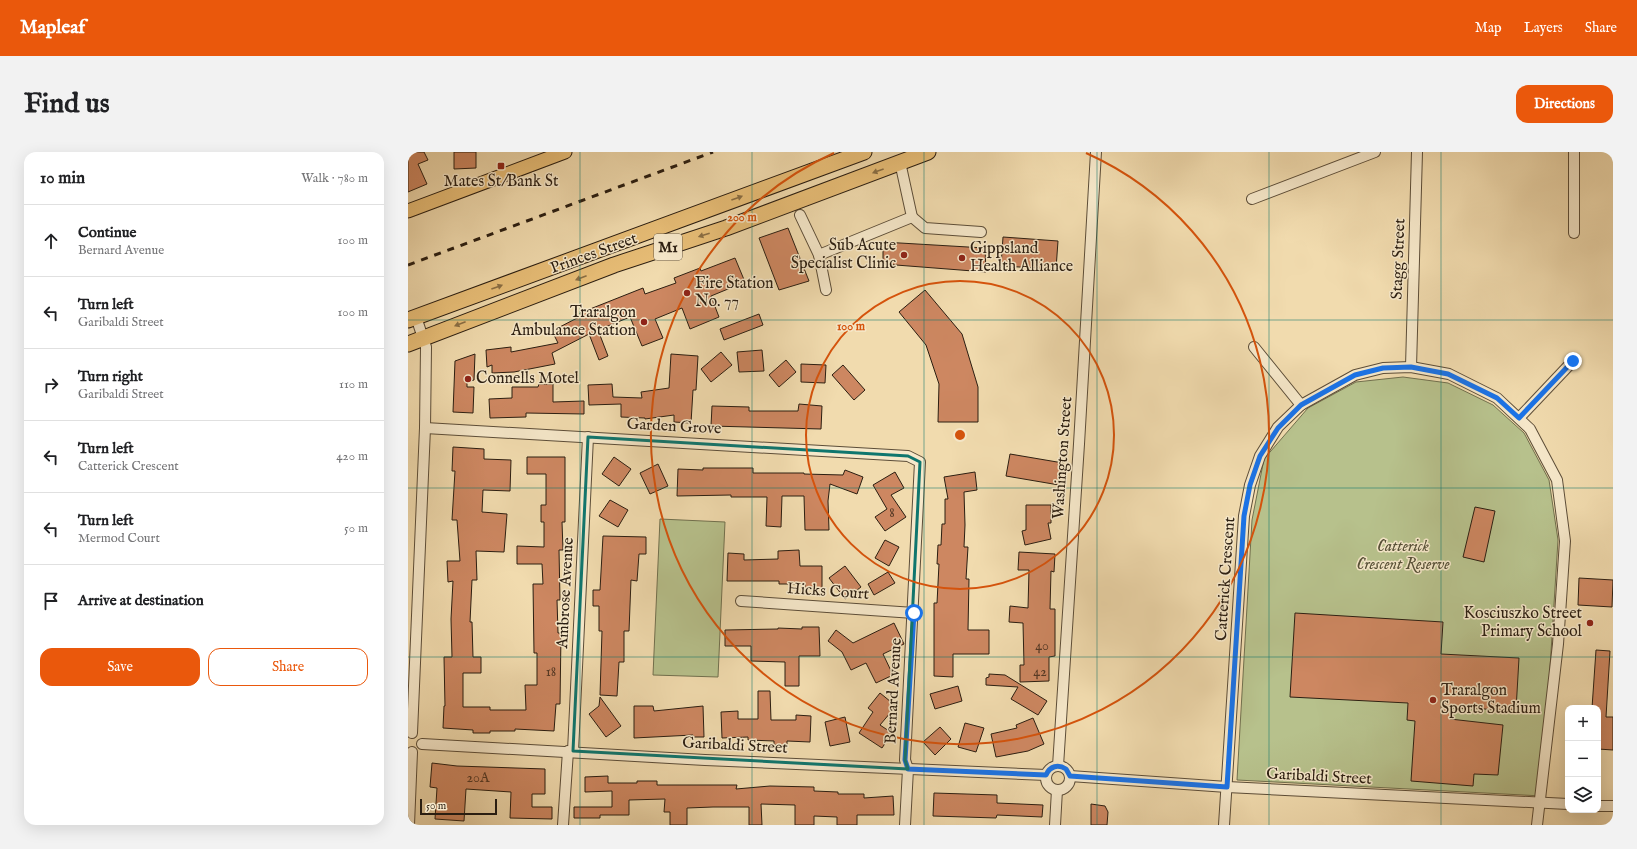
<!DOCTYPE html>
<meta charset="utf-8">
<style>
:root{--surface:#fff;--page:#f2f2f2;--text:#202124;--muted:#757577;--line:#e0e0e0;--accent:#ea580c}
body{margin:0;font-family:"IM FELL English",serif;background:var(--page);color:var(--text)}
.controls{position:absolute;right:12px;bottom:12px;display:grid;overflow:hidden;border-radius:8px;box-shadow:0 4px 16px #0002}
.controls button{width:36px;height:36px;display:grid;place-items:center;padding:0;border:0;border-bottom:1px solid var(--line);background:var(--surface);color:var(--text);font:20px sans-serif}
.scale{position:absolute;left:12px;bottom:10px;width:77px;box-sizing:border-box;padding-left:4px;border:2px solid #2b1e11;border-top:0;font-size:11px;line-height:14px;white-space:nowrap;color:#2b1e11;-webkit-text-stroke:3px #f6e8ca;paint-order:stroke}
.stop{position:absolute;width:12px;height:12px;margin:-9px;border:3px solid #1a73e8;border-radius:50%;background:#fff}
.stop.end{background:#1a73e8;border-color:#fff;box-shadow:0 1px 4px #0008}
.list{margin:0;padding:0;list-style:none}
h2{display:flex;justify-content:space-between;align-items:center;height:52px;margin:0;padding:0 16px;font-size:17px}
h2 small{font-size:13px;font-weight:400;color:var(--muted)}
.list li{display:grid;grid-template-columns:26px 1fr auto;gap:12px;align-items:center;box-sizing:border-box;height:72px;padding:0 16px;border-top:1px solid var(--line)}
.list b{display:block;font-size:15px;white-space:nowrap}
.list p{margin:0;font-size:13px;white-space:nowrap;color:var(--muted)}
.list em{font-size:13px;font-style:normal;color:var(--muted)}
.actions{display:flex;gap:8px;padding:12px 16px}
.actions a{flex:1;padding:9px 0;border:1px solid var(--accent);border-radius:12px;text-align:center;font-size:14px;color:var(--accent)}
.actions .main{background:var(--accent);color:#fff}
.icon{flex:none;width:22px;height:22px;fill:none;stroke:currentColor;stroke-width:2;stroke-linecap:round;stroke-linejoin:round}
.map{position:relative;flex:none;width:1205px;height:673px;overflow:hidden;border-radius:12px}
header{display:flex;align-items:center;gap:24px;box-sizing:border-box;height:56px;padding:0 20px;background:var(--accent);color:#fff}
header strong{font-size:19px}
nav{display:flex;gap:22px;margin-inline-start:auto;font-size:14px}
.intro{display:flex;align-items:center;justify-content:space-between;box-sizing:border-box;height:96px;padding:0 24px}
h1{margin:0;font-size:28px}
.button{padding:10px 18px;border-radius:12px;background:var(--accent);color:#fff;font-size:14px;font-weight:700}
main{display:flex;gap:24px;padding:0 24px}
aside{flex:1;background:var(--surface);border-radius:12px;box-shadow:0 4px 16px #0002}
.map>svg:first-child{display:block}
</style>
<header>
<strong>Mapleaf</strong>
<nav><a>Map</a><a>Layers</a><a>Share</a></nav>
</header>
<div class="intro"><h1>Find us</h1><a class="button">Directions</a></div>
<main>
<aside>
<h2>10 min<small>Walk · 780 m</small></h2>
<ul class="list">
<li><svg class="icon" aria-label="ahead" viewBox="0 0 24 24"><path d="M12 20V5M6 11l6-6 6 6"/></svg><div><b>Continue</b><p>Bernard Avenue</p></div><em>100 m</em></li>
<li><svg class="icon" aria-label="left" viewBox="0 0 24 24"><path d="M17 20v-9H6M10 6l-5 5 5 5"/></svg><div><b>Turn left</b><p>Garibaldi Street</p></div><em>100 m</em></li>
<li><svg class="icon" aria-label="right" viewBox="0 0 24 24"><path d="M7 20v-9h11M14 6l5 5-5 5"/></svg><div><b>Turn right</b><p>Garibaldi Street</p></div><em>110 m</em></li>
<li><svg class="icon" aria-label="left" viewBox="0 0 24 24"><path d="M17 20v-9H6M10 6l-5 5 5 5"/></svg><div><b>Turn left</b><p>Catterick Crescent</p></div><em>420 m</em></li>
<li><svg class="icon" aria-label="left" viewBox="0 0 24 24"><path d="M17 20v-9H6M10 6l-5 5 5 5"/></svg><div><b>Turn left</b><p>Mermod Court</p></div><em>50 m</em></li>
<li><svg class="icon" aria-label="arrive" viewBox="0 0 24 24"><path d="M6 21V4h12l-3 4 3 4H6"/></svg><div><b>Arrive at destination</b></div></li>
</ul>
<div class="actions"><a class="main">Save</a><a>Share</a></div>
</aside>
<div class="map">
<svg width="1205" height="673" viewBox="0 0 1205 673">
<rect width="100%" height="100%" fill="#f1dbae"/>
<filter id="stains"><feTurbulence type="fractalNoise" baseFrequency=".005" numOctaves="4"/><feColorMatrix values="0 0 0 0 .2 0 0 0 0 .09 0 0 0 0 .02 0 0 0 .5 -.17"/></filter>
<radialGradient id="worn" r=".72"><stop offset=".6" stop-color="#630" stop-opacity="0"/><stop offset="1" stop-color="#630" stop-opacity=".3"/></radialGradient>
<!-- green -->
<g fill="#b7c18c" stroke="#71704e">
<path d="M995 225 1040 231 1085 253 1116 281 1141 328 1150 388 1134 644 829 628 844 368 856 307 900 256 948 230Z"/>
<path d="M252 367 317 370 310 525 245 523Z"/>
</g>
<!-- building -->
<g fill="#cd8761" stroke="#2b1e11">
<path d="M0 0H16L20 8 10 12 19 32 0 40Z"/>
<path d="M46 0H68V16L46 17Z"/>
<path d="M380 76 401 129 371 138 351 86Z"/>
<path d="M595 85 650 89 648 117 593 114Z"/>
<path d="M475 90 577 96 578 120 475 112Z"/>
<path d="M327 106 337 130 303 144 311 165 282 177 274 156 247 167 255 186 234 194 222 165 190 178 200 204 191 208 181 182 144 201 147 212 106 220 84 221V213L79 215 78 198 103 195V200L150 191 144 179 173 164 172 161 235 136 237 142 268 131 266 126 292 116 293 119Z"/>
<path d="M517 138 554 182 570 235V270H530L531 232 518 193 491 160Z"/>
<path d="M351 162 355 173 316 188 312 177Z"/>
<path d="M354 198 356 219 331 220 329 200Z"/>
<path d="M313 200 324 213 303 230 293 217Z"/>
<path d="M67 202 66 228 59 230V235H66L65 261 45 260 47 209Z"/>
<path d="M263 202 290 204 288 238H285L283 271 266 270V263L237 267V266L213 265V252L181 253 180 233 204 232 205 245 234 246 233 240 261 236Z"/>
<path d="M378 208 388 220 371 235 361 223Z"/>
<path d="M393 212 418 213 417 231 393 230Z"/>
<path d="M435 213 457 238 446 248 424 223Z"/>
<path d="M131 232H145V250L176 249V262L118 261V265L82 266 81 247 104 246V235H130Z"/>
<path d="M391 252 414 254 413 277 303 274 304 254 341 255V259H390Z"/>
<path d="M45 295 76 297V307L103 308 102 339 75 338 74 360 99 362 96 400 68 399 69 428H64L62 470H64L65 505H73V521H55V555H82V558H118L117 533H129V501H126L125 432H135L134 412H109V394L136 395V370H133V353H138V322H119V305H157V370H154L155 398H151L152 448H149L150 481H153L152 552H148L146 579 107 577V579H82V581H65V578L35 576 36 554H37L36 505H44L43 467 45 429 40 430 39 409H52L49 368H44L47 319H44Z"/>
<path d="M602 302 655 311 651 333 598 324Z"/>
<path d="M206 305 223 317 211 334 194 322Z"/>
<path d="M250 312 260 334 242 342 232 321Z"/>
<path d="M295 316H345V321H396V322L435 323 437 318 455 325 449 342 422 332 420 349 421 378H397L396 344H374L373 375 358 374 359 345H323V343L269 344 270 317 295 318Z"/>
<path d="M487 320 496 336 483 343 498 365 477 379 467 365 479 357 465 333Z"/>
<path d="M567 320 569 338 556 340 557 373 556 395H560L558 427H561L560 478H581V502H545V525L526 524V451H529L531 412H529L530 393H533L534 372H537V347H540L536 325Z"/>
<path d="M202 348 220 358 210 375 191 364Z"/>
<path d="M618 353H643V371H640L643 387 617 393 614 379 618 378Z"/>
<path d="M1067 355 1087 359 1076 410 1055 405Z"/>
<path d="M195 384 238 385V402H231L229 429 223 428 221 479H216V510H211L209 544 192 543 194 479H191V454H185V438H192Z"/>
<path d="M477 388 491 395 481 414 467 406Z"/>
<path d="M391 398 392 414H414V437H397V432H371V429H319L320 401 336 402V408L370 407V399Z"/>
<path d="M611 400 647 402 646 420 643 419 642 457H647V504L641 505V529L612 530V513H616L615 471 601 470 602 454 620 456 621 418H610Z"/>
<path d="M437 414 453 435 437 447 421 426Z"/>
<path d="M480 420 487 431 466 443 460 432Z"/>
<path d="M1171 426 1205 428 1204 455 1170 453Z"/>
<path d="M887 461 1035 470 1033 502 1111 506 1108 558 1043 556 1042 567 1095 573 1090 623 1066 622 1065 634 1003 629 1007 569 999 568 1000 551 882 545Z"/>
<path d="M486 471 496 492 475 502 485 523 468 531 458 511 443 518 434 500 420 489 428 478 445 491Z"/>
<path d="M394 475H411L412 504H391V534H377V510L343 509V494H317V478L370 477V476L394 477Z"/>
<path d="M1188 498 1202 499 1198 565H1205V598L1190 597V556H1184Z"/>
<path d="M581 522 597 523 639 549 630 563 603 547 610 535 578 533V526L581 525Z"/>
<path d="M550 534 554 549 527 557 522 542Z"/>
<path d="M350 539H362L363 568H388V563L403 564 402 590 379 589V593H366V589L340 588V585L314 586 313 560 330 559V567H350Z"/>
<path d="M472 541 488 554 472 573 484 581 474 596 451 581 465 560 460 556Z"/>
<path d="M192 545 213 574 198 585 181 562 191 554Z"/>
<path d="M226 554H245L246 559 295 554 296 585H285V583L226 586Z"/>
<path d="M437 565 442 590 422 594 417 570Z"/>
<path d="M625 566 636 592 620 599 588 605 583 582 609 576 608 573Z"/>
<path d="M557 571 576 576 568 600 550 595Z"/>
<path d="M532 575 543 587 527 603 515 590Z"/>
<path d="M24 611 49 614 137 617V642H124V655H144V667L102 666 103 640 58 637 56 669 27 667 29 636 22 635Z"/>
<path d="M200 624V631H229V629H249V633H329L328 637 362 634 406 635V639L430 640V642H456V646L485 644 486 663H449V673H429V665L406 664V673H387V653L353 652 354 673H341V655H305L279 656V673H262V660H256L257 647 221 648V663H192V666H166V655H204V639L177 640V625Z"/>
<path d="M526 641 589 643V651L635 653 634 665 589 663 588 666 525 664Z"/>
<path d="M683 652 697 654 700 660 699 673H683Z"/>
</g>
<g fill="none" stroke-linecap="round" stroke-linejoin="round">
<!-- minor casing -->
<g stroke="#5c4d38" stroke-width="12">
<g id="minor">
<path d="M844 47 967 0"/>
<path d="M392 63 411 103"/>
<path d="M504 65 517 76 573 80"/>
<path d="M1166 81V0"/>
<path d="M418 138 411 103 504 65 492 10"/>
<path d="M846 195 893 253"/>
<path d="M1003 215 1009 0"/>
<path d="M1111 266 1165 209"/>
<path d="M17 276 500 304 512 310 497 608 500 617 497 673"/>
<path d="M333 449 506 461"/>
<path d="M4 581 17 276 18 195 8 165"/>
<path d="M14 592 297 608 638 623"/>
<path d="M165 599 180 285"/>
<path d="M650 614 671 292 688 0"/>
<circle cx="650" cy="626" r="12"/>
<path d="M662 624 819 635 1160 652"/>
<path d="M1190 654H1205"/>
<path d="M1 673 4 600"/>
<path d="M155 673 160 599"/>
<path d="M647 673 649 638"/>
<path d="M816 673 836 364 842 333 852 304 870 275 893 253 947 223 975 216 1003 215 1041 222 1089 246 1122 277 1149 328 1157 389 1150 492 1129 673"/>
</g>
</g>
<!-- major casing -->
<g stroke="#2b1e11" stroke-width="15">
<path id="major" d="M0 59 157 0"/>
</g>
<!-- highway casing -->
<g stroke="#2b1e11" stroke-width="17">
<g id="highway">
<path d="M0 168 456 0"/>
<path d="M0 192 206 113 318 76 520 0"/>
</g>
</g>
<!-- minor -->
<use href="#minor" stroke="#f6e8ca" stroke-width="10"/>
<!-- major -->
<use href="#major" stroke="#e8be77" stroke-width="13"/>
<!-- highway -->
<use href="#highway" stroke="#e8be77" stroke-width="15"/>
<!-- rail -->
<path stroke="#2b1e11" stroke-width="3" stroke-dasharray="7 7" stroke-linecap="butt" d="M0 113 305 0"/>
</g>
<!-- one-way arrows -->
<defs><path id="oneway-solid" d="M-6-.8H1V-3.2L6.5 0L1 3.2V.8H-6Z"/></defs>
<g fill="#8a6e44">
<use href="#oneway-solid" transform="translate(470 19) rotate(160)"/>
<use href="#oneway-solid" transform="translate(329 46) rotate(-20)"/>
<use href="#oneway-solid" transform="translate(296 83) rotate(162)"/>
<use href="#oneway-solid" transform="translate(173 126) rotate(159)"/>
<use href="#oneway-solid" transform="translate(89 135) rotate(-20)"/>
<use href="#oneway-solid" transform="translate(52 172) rotate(159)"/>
</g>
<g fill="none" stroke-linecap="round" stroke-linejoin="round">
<!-- route -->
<path stroke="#1a73e8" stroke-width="5" d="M506 461 497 608 500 617 638 623C642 614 650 612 658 617L662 624 819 635 836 364 842 333 852 304 870 276 893 253 947 223 975 216 1003 215 1040 222 1089 246 1111 266 1165 209"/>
</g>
<!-- marked area -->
<path fill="none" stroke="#0f766e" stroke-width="3" stroke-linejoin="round" d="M180 285 500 304 512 310 497 608 500 617 165 599Z"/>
<!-- grid -->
<path fill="none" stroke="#0f766e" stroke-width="1" stroke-opacity="0.55" d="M172 0V673M344 0V673M516 0V673M689 0V673M861 0V673M1033 0V673M0 168H1205M0 336H1205M0 505H1205"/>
<!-- distance rings -->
<g fill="none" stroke="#d5530c" stroke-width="2">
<circle cx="552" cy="283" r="154"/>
<path d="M678 1A309 309 0 1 1 426 1"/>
</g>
<!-- markers -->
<g fill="#8f2418" stroke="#f6e8ca" stroke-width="1.5">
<rect x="89" y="10" width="8" height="8" rx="2"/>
<circle cx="496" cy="103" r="4"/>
<circle cx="554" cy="106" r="4"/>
<circle cx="279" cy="141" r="4"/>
<circle cx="236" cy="170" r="4"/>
<circle cx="60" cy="227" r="4"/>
<circle cx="1182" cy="471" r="4"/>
<circle cx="1025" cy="548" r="4"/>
</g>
<g text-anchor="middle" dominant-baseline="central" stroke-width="3" stroke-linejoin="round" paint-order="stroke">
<!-- number labels -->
<g font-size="14" fill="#543825">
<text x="484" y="361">8</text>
<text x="634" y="494">40</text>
<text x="143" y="520">18</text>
<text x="632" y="520">42</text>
<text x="70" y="626">20A</text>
</g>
<!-- shield labels -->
<rect fill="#f6e8ca" stroke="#685b48" stroke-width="1" x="246" y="82" width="28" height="26" rx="3"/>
<g font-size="15" font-weight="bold" fill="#2b1e11">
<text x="260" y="95">M1</text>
</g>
<!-- poi labels -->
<g font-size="16" fill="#2b1e11" stroke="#f6e8ca" text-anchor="start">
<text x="93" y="30" text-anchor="middle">Mates St/Bank St</text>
<text x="488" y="94" text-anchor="end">Sub Acute<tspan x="488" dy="18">Specialist Clinic</tspan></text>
<text x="562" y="97">Gippsland<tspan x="562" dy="18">Health Alliance</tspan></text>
<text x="287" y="132">Fire Station<tspan x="287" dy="18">No. 77</tspan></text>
<text x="228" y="161" text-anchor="end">Traralgon<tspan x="228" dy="18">Ambulance Station</tspan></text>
<text x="68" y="227">Connells Motel</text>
<text x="1174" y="462" text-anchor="end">Kosciuszko Street<tspan x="1174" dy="18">Primary School</tspan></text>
<text x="1033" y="539">Traralgon<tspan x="1033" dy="18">Sports Stadium</tspan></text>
</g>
<!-- street labels -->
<g font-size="16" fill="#2b1e11" stroke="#f6e8ca">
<text transform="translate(186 102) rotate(-20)">Princes Street</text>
<text transform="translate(991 107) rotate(-88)">Stagg Street</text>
<text transform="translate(266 275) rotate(3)">Garden Grove</text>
<text transform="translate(655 306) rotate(-86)">Washington Street</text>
<text transform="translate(818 427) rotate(-86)">Catterick Crescent</text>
<text transform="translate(420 440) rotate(4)">Hicks Court</text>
<text transform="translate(158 441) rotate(-87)">Ambrose Avenue</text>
<text transform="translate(486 539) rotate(-87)">Bernard Avenue</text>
<text transform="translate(327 594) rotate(3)">Garibaldi Street</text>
<text transform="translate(911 625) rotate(3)">Garibaldi Street</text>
</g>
<!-- park labels -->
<g font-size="16" font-style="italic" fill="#554f36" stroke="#f6e8ca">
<text x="995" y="395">Catterick<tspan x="995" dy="18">Crescent Reserve</tspan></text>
</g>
</g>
<circle cx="552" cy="283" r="6" fill="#d5530c" stroke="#f6e8ca" stroke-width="2"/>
<g font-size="12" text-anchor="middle" font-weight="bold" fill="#d5530c" stroke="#f6e8ca" stroke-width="3" stroke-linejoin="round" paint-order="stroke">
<text x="334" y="69">200 m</text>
<text x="443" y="178">100 m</text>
</g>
<rect width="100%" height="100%" filter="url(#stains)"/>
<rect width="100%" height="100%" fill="url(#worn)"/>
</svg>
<div class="controls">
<button>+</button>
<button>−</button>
<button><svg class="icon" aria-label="layers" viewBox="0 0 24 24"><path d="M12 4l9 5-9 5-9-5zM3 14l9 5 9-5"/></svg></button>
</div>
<div class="scale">50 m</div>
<div class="stop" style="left:506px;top:461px"></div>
<div class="stop end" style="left:1165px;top:209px"></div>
</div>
</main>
